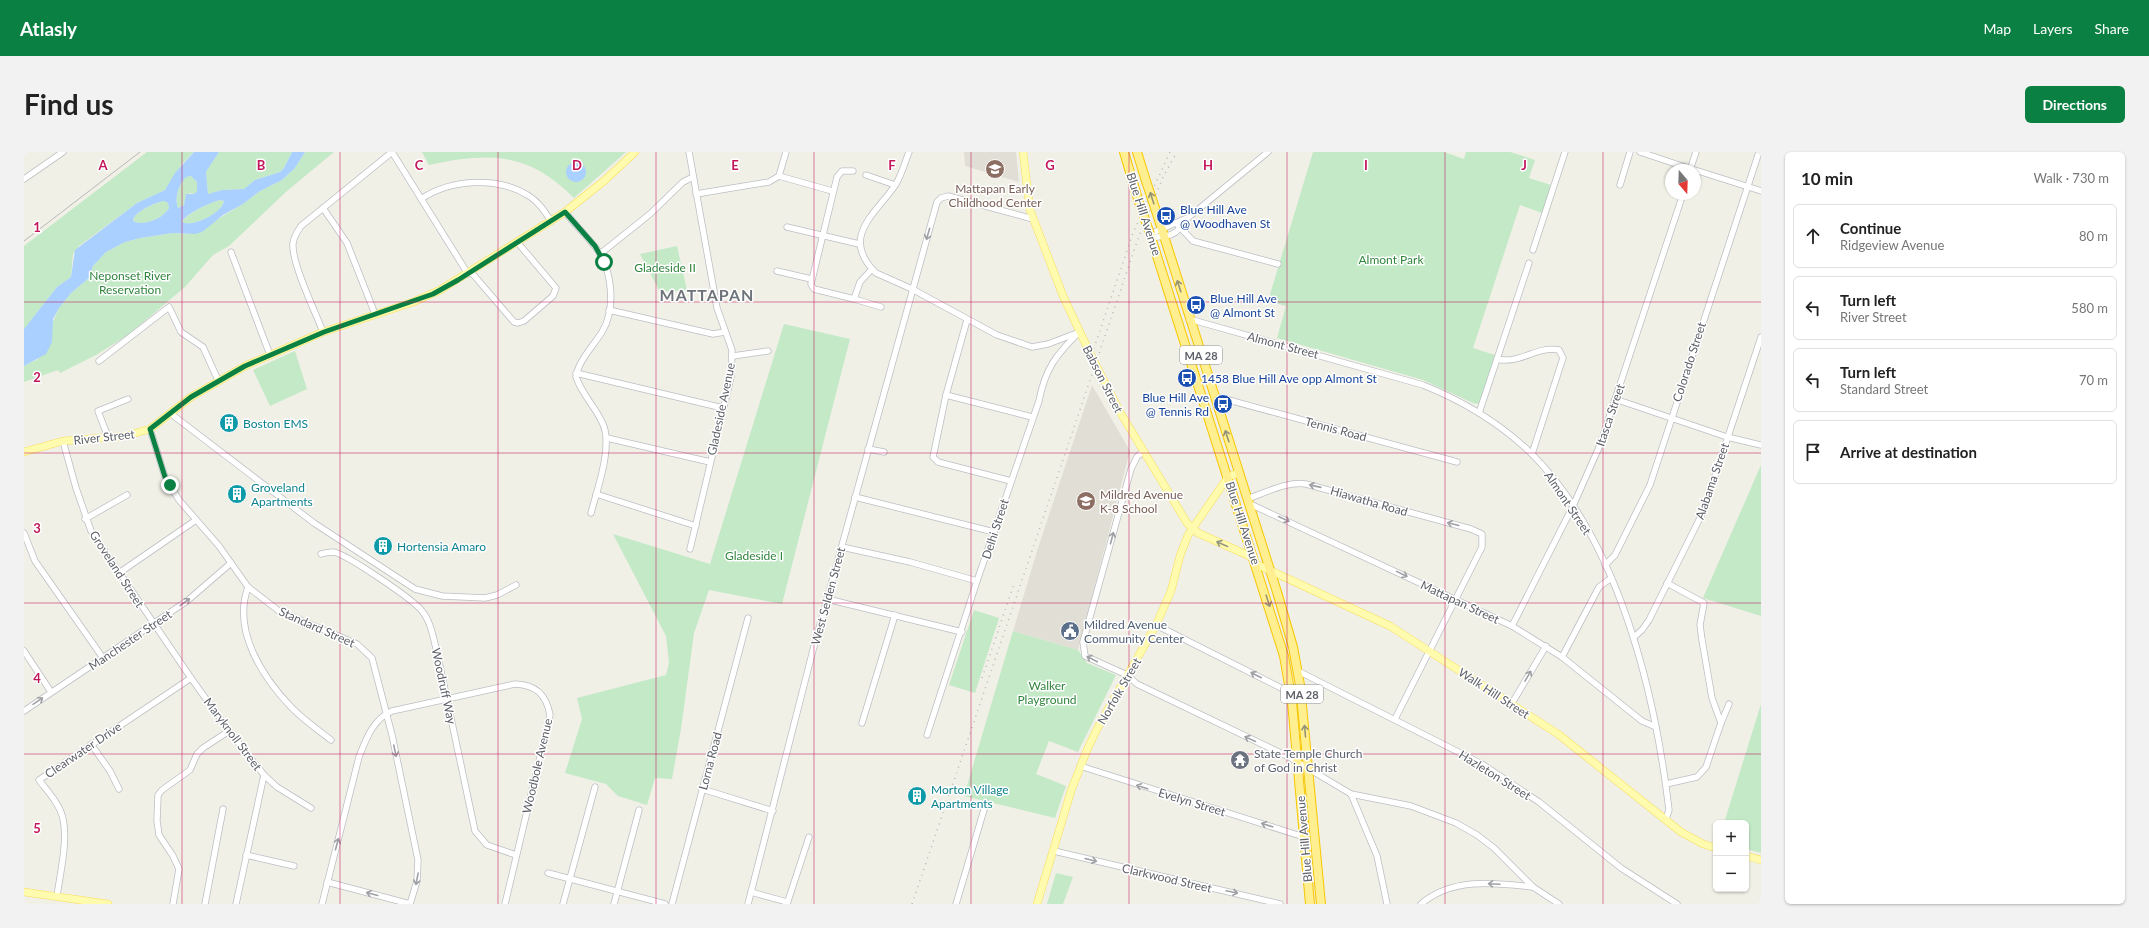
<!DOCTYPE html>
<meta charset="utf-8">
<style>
:root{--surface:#fff;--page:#f2f2f2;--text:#222;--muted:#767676;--line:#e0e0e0;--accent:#0b8043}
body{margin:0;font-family:Lato,sans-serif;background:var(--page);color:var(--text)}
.controls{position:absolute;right:12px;bottom:12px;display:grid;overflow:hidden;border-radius:6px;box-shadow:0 1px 3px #0004}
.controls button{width:36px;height:36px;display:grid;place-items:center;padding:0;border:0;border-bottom:1px solid var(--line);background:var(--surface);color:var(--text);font:20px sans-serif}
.compass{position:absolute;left:1641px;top:12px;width:36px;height:36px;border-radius:50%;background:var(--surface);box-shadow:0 1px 3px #0004;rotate:161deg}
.stop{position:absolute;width:12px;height:12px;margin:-9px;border:3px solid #0b8043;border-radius:50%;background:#fff}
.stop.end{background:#0b8043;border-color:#fff;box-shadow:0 1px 4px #0008}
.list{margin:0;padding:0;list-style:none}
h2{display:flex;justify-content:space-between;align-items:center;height:52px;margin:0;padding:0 16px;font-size:17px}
h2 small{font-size:13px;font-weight:400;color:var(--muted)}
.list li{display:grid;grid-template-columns:26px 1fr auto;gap:12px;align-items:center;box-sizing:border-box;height:64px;margin:0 8px 8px;padding:0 8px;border:1px solid var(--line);border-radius:6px}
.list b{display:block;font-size:15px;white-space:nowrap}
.list p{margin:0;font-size:13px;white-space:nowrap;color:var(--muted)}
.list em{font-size:13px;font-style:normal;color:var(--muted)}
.icon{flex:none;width:22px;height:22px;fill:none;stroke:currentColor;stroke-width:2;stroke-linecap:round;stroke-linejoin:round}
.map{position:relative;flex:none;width:1737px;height:752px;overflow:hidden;border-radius:6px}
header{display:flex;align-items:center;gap:24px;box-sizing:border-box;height:56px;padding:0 20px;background:var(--accent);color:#fff}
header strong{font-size:19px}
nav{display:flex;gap:22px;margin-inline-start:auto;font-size:14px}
.intro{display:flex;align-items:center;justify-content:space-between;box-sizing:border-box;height:96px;padding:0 24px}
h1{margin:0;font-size:28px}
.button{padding:10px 18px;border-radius:6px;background:var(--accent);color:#fff;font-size:14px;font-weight:700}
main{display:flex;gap:24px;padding:0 24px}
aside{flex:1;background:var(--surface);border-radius:6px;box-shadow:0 1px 3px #0004}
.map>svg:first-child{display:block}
</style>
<header>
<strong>Atlasly</strong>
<nav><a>Map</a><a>Layers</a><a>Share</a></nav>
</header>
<div class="intro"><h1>Find us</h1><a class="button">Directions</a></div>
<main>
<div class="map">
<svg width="1737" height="752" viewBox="0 0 1737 752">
<rect width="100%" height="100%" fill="#f1f0e7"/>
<!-- education -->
<g fill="#e1dfd5">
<path d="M940 0H992L995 30 941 14Z"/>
<path d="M1068 233 1106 299 1054 498 989 479 1013 399Z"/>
</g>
<!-- green -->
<g fill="#c3e9c7">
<path d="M123 0H170L159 11 141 38 113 51 55 94 49 102 47 125 33 135 0 177V94Z"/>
<path d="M195 0H268L260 16 256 20 231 28 220 37 198 38 184 42 182 20Z"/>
<path d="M281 0H310L263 39 205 94 189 103 161 135 104 183 72 203 36 221 34 218 0 230V214L14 207 28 190 27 174 35 156 47 141 65 126 69 114 82 100 101 90 116 86 149 81 164 82 194 67 219 52 236 39 258 28 271 16Z"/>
<path d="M398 0H602L550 46C504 0 466 0 405 13Z"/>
<path d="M1289 0H1420L1440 7 1442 0H1486L1511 8 1505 26 1527 33 1518 61 1496 53 1449 196 1471 203 1457 247 1454 252 1449 251 1399 228 1253 186 1262 154 1244 149Z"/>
<path d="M167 24 173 30V39L170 42 166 41 162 44 160 53 154 56C150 46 155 32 162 25Z"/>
<path d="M196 48 200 49C199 60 169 76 158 70 162 62 187 50 196 48Z"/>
<path d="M140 49 144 51 145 56C140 66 119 75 109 69 109 60 132 50 140 49Z"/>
<path d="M653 94 663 138 636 140 616 102Z"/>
<path d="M760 172 826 187 758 452 685 438 670 481 657 577 648 627 631 626 623 653 594 644 582 632 541 621 558 567 553 546 642 523 645 511 642 484 589 382 686 412Z"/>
<path d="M271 199 283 237 246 254 229 218Z"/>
<path d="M1737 313V464L1679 446Z"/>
<path d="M950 458 975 466 951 541 925 533Z"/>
<path d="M989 479 1054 498 1063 511 1092 523 1054 600 1025 589 1012 622 1042 634 1031 666 940 644Z"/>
<path d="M1737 552V701L1722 697V671H1700Z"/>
<path d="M1032 721 1049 725 1039 752H1023Z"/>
</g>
<!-- water -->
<g fill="#a9d0ff" fill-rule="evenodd">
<path d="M170 0H195L182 20 184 42 198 38 220 37 231 28 256 20 260 16 268 0H281L271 16 258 28 236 39 219 52 199 63 178 80 171 82 149 81 116 86 101 90 82 100 69 114 65 126 47 141 35 156 29 167 28 190 22 202 0 214V177L33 135 47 125 51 98 113 51 141 38 151 21ZM167 24 173 30V39L170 42H162L160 53 154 56C150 46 155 32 162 25ZM196 48 200 49C199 60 169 76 158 70 161 62 187 50 196 48ZM140 49 144 51 145 56C140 66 119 75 109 69 109 60 132 50 140 49Z"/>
<circle cx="552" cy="20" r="10"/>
</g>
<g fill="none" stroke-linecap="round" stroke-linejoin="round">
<!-- minor casing -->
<g stroke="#bbbec3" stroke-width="7">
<g id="minor">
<path d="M368 0 444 122"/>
<path d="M665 0 693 156 708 198 707 225 666 397"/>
<path d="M885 0C881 10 878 22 872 32 852 62 815 85 852 121L888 137 973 183 1008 195 1024 192 1053 181"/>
<path d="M1616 0 1670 18"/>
<path d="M1666 18 1672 0"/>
<path d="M1671 18 1737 39"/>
<path d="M829 19H818L813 25 787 132 790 137 830 147 836 130 848 117"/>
<path d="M842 23 871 33"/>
<path d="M755 24 808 39"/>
<path d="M0 27 39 0"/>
<path d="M1596 33 1606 0"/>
<path d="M672 42 745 30 755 24 762 0"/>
<path d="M397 47C427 27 474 24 505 44 515 50 521 60 527 69"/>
<path d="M299 56 323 91 351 162"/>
<path d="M541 60C552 74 565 86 575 100 588 121 592 157 578 180 570 193 554 209 552 225 559 244 570 253 578 270 590 292 573 338 567 361"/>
<path d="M1152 71 1169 89 1254 112"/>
<path d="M763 75 835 92"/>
<path d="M1126 82 1163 66"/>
<path d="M1127 86 1146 83 1152 80 1165 65 1244 0"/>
<path d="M1509 98 1541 0"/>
<path d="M207 100 246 203"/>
<path d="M576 102 626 62 659 30 669 25"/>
<path d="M753 119 787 127"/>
<path d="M447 120 490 170 494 171 500 169 529 144 532 136 494 91"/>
<path d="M830 147 857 155"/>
<path d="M585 158 689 182 701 180"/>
<path d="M1165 167 1399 233C1439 249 1477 272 1508 302 1595 390 1631 540 1645 658L1642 667"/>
<path d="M943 168 922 243 909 305 914 310 987 329"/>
<path d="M299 180C291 159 267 110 269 91 270 84 273 80 277 74L368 0"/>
<path d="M709 204 744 199"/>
<path d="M1473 207C1495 213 1514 193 1535 198L1539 206 1537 212 1508 302"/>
<path d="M75 209 145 155 157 180 179 195 194 228"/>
<path d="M552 221 699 256"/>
<path d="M922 243 1008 265"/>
<path d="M1190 244 1433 310"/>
<path d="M1591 247 1703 285 1737 293"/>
<path d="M146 261 290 371 391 437 418 444 461 446 473 443 492 433"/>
<path d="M1455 261 1505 111"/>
<path d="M126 277 141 325 155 348 195 394 224 435 255 459 333 492 348 506 368 583 394 708 393 729 386 752"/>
<path d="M84 285 74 259 104 247"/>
<path d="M583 286 686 310"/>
<path d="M39 289 52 336 67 379 167 526 205 579 240 623 212 752"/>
<path d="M844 297 860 300"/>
<path d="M1120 299 1113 305 1107 317 1059 490 1061 504 1103 523 1113 532 1265 605 1327 642 1387 654 1432 671 1453 683 1470 696 1509 735 1535 752"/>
<path d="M572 342 672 374"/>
<path d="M831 345 970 380"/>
<path d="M1223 347C1241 341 1263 329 1282 332L1447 377 1458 382V395L1371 567"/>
<path d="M1224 351 1488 474 1538 505 1618 569 1632 575"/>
<path d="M61 367 103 343"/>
<path d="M0 381 11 409 79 506"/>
<path d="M818 395 886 410 953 429"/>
<path d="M297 402C301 401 305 400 309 400 321 401 390 448 398 459 408 471 410 490 414 505L451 679 463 693 492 703"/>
<path d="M1581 413 1591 403 1626 333 1735 0"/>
<path d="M95 421 172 368"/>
<path d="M1643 431 1680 451 1676 473 1678 488 1688 546 1697 571"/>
<path d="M224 435C208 479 239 526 268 556 280 568 294 578 307 588"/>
<path d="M803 447 938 480"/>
<path d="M1132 473 1267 541"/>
<path d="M1488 474 1549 354 1576 293 1659 42"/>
<path d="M1610 485 1618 478 1625 468 1679 360 1737 185"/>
<path d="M0 499 27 540"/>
<path d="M1538 505 1575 435 1586 427"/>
<path d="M1274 519 1458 612 1515 650 1597 716 1653 752"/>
<path d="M1487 553 1522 494"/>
<path d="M0 559 163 449 207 411"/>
<path d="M838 571 871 463"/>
<path d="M903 583 953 429 1015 249C1021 217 1032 203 1055 180"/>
<path d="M67 592 86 619 95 637"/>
<path d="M1056 614 1280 685"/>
<path d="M240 623 253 635 287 656"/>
<path d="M1642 632 1673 625 1682 615 1697 571 1705 552"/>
<path d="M678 637 749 659"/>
<path d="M1327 642 1353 704 1363 752"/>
<path d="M1030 699 1256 752"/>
<path d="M222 703 270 714"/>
<path d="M524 721 641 752"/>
<path d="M303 730 386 752"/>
<path d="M727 740 763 750"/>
<path d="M33 744C36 722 44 689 39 667 36 652 24 640 15 628L167 526"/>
<path d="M149 752 155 717 149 704 135 683 133 669 134 643 138 638 166 618 173 602 179 596 205 579"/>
<path d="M181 752 199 657"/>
<path d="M298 752 335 605C342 587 349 567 368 559L491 532C512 533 522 542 526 563L481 752"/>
<path d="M539 752 571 635"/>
<path d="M590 752 615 658"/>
<path d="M648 752 724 466"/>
<path d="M724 752 789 498 913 50 917 46 924 44 1009 67"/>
<path d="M763 752 785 685"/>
<path d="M932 752 962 651"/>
<path d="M1397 752C1429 725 1471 731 1509 735"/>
</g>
</g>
<!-- major casing -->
<g stroke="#f8dd59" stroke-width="8">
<g id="major">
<path d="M999 0 1006 58 1039 144 1063 195"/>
<path d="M1078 225 1096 260 1163 371 1174 381 1230 406"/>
<path d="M0 300 39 289 101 284 126 277 167 245 221 214 299 180 389 150 416 138 541 60 580 29 611 0"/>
<path d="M1232 412 1366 474 1534 582 1657 680 1679 692 1692 696"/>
<path d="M1722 704 1737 708"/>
<path d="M0 740 84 752"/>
<path d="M1013 752 1047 639 1063 598 1074 575 1132 473 1147 439 1156 404 1164 383 1204 325 1215 321"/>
</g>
</g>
<!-- highway casing -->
<g stroke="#f8c600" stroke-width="10">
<g id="highway">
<path d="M1100 0 1114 47"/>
<path d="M1113 0 1122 29"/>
<path d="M1133 62 1253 440 1269 495 1276 533 1297 752"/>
<path d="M1126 82 1260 504 1268 550 1286 752"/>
</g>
</g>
<!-- minor -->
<use href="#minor" stroke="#fff" stroke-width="5.5"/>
<!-- major -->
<use href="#major" stroke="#fffbae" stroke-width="7"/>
<!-- highway -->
<use href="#highway" stroke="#ffef90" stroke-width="8"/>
<!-- tram -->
<path stroke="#b8b8b9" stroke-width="1" d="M0 89 116 0"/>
<!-- rail -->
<g stroke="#b8b8b9" stroke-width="1.5" stroke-dasharray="1 5" stroke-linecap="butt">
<path d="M1066 208 1109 81 1146 0"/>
<path d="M958 526 990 432"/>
<path d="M888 752 1115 84 1140 23 1153 0"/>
</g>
<!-- major-bridge casing -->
<g stroke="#f8dd59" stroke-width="8" stroke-linecap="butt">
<path id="major-bridge" d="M1063 195 1078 225"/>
</g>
<!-- highway-bridge casing -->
<g stroke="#f8c600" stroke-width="10" stroke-linecap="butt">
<g id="highway-bridge">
<path d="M1122 29 1133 62"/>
<path d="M1114 47 1126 82"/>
</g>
</g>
<!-- major-bridge -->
<use href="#major-bridge" stroke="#fffbae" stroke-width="7"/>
<!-- highway-bridge -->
<use href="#highway-bridge" stroke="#ffef90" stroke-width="8"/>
</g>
<!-- one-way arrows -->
<defs><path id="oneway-shaft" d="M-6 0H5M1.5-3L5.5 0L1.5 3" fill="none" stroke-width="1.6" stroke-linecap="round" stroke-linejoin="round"/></defs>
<g stroke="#969376">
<use href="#oneway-shaft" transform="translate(1128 46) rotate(-108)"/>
<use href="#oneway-shaft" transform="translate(1155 134) rotate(-108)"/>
<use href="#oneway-shaft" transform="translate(1203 284) rotate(-108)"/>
<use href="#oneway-shaft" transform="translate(1244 449) rotate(72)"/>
<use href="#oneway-shaft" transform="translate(1281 579) rotate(-95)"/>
</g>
<g stroke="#9ea0a4">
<use href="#oneway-shaft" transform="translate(904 82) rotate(106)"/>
<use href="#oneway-shaft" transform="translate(1291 334) rotate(-167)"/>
<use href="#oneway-shaft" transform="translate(1260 367) rotate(25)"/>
<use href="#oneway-shaft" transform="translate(1429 372) rotate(-166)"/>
<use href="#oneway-shaft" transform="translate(1088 386) rotate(-75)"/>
<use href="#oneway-shaft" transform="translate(1378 422) rotate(26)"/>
<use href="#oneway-shaft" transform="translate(161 450) rotate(-37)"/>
<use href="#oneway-shaft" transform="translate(1068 507) rotate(-152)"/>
<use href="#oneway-shaft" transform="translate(1232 523) rotate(-153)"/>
<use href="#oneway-shaft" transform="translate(1504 524) rotate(-60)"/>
<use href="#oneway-shaft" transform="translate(14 549) rotate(-34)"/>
<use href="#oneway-shaft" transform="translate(1226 587) rotate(-155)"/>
<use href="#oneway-shaft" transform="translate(371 599) rotate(78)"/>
<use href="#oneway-shaft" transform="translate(1118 635) rotate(-162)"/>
<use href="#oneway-shaft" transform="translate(1243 673) rotate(-162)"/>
<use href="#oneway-shaft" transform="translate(313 692) rotate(-75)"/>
<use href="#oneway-shaft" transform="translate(1067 708) rotate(14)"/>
<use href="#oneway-shaft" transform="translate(393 727) rotate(101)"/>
<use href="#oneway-shaft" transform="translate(1470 732) rotate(-177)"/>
<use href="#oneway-shaft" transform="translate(1208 740) rotate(12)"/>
<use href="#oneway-shaft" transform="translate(348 742) rotate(-165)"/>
</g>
<use stroke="#969780" href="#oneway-shaft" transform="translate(1198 392) rotate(-156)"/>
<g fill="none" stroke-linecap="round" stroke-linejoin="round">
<!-- route -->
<path stroke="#0b8043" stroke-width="5" d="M146 333 141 325 126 277 167 245 221 214 300 180 409 142 434 128 541 60 571 94 580 110"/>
</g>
<!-- grid -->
<path fill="none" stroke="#c2185b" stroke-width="1" stroke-opacity="0.55" d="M158 0V752M316 0V752M474 0V752M632 0V752M790 0V752M947 0V752M1105 0V752M1263 0V752M1421 0V752M1579 0V752M0 150H1737M0 301H1737M0 451H1737M0 602H1737"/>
<!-- icons -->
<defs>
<g id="school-disc" transform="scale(1)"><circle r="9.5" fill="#8d6e63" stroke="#fff"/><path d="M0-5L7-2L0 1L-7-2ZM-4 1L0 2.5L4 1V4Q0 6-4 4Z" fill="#fff"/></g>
<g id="bus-disc" transform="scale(1)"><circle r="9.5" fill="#1a4fb4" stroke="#fff"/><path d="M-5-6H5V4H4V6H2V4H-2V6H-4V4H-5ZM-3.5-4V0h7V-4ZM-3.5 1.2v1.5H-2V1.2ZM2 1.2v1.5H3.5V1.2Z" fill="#fff"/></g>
<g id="building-disc" transform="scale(1)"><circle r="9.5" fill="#0f9aa8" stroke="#fff"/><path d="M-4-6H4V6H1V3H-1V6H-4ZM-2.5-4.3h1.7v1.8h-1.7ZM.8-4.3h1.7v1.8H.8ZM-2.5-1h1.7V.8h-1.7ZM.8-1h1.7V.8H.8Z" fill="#fff"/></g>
<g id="civic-disc" transform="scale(1)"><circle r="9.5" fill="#5c6f8a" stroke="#fff"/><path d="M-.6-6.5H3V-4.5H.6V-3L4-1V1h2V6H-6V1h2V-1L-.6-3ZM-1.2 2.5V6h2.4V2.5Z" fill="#fff"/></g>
<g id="temple-disc" transform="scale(1)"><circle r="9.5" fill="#6b7280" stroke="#fff"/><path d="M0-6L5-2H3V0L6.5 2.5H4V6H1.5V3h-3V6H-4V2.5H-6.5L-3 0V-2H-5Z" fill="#fff"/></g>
</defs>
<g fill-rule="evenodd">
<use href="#school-disc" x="971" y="17"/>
<use href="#bus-disc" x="1142" y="64"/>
<use href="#bus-disc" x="1172" y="153"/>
<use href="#bus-disc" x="1163" y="226"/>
<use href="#bus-disc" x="1199" y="252"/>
<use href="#building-disc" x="205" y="271"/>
<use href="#building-disc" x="213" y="342"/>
<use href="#school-disc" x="1062" y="349"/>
<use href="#building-disc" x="359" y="394"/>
<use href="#civic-disc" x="1046" y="479"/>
<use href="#temple-disc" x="1216" y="608"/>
<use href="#building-disc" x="893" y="644"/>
</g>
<g text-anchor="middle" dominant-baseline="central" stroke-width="3" stroke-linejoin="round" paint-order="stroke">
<!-- shield labels -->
<g fill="#fff" stroke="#8e9095" stroke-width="1">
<rect x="1156" y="194" width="42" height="18" rx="3"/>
<rect x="1257" y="533" width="42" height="18" rx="3"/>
</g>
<g font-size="11" font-weight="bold" fill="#5e6168">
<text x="1177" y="203">MA 28</text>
<text x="1278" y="542">MA 28</text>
</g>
<!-- education labels -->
<g font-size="12" fill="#785e54" stroke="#fff">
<text x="971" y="36">Mattapan Early<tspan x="971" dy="14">Childhood Center</tspan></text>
<text x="1076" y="342" text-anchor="start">Mildred Avenue<tspan x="1076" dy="14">K-8 School</tspan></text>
</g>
<!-- transit labels -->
<g font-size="12" fill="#164399" stroke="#fff" text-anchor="start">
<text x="1156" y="57">Blue Hill Ave<tspan x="1156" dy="14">@ Woodhaven St</tspan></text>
<text x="1186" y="146">Blue Hill Ave<tspan x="1186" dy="14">@ Almont St</tspan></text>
<text x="1177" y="226">1458 Blue Hill Ave opp Almont St</text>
<text x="1185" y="245" text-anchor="end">Blue Hill Ave<tspan x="1185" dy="14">@ Tennis Rd</tspan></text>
</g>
<!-- street labels -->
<g font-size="12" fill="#5e6168" stroke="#fff">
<text transform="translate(1120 62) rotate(72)">Blue Hill Avenue</text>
<text transform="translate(1259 193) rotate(15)">Almont Street</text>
<text transform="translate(1665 210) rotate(-72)">Colorado Street</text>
<text transform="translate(1079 227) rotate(63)">Babson Street</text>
<text transform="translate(697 257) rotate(-78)">Gladeside Avenue</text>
<text transform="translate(1586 263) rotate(-71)">Itasca Street</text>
<text transform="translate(1312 277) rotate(15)">Tennis Road</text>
<text transform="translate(80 285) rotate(-6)">River Street</text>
<text transform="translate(1688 329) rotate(-71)">Alabama Street</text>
<text transform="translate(1345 349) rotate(16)">Hiawatha Road</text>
<text transform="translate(1544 351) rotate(56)">Almont Street</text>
<text transform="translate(1219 371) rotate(72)">Blue Hill Avenue</text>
<text transform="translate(971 377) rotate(-72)">Delhi Street</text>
<text transform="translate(93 417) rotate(57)">Groveland Street</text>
<text transform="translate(804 444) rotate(-75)">West Selden Street</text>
<text transform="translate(1436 450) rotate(25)">Mattapan Street</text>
<text transform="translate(293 475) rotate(24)">Standard Street</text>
<text transform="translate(106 488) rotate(-34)">Manchester Street</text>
<text transform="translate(420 534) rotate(78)">Woodruff Way</text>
<text transform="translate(1095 539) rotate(-60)">Norfolk Street</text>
<text transform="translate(1470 541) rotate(33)">Walk Hill Street</text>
<text transform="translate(209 582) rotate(53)">Maryknoll Street</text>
<text transform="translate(59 598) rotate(-34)">Clearwater Drive</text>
<text transform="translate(686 609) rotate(-75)">Lorna Road</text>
<text transform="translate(513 614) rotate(-77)">Woodbole Avenue</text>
<text transform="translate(1471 623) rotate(32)">Hazleton Street</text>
<text transform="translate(1168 650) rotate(17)">Evelyn Street</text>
<text transform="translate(1280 687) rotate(-95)">Blue Hill Avenue</text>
<text transform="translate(1143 726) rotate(13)">Clarkwood Street</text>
</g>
<!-- park labels -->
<g font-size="12" fill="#30843e" stroke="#fff">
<text x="1367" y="107">Almont Park</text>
<text x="641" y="115">Gladeside II</text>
<text x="106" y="123">Neponset River<tspan x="106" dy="14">Reservation</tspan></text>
<text x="730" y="403">Gladeside I</text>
<text x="1023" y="533">Walker<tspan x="1023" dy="14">Playground</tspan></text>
</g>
<!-- culture labels -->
<g font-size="12" fill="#0d838f" stroke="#fff" text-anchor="start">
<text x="219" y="271">Boston EMS</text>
<text x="227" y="335">Groveland<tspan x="227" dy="14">Apartments</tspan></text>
<text x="373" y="394">Hortensia Amaro</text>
<text x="907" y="637">Morton Village<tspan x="907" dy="14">Apartments</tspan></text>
</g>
<!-- service labels -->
<g font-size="12" fill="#4e5e75" stroke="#fff" text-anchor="start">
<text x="1060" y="472">Mildred Avenue<tspan x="1060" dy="14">Community Center</tspan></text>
</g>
<!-- worship labels -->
<g font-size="12" fill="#5b616d" stroke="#fff" text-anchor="start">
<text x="1230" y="601">State Temple Church<tspan x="1230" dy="14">of God in Christ</tspan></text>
</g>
<!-- district labels -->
<g font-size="16" font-weight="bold" letter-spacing="1" fill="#6f737a" stroke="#fff">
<text x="683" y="142">MATTAPAN</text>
</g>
</g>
<g font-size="13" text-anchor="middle" font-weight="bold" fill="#c2185b" stroke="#fff" stroke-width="3" stroke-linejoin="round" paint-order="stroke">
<text x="79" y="18">A</text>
<text x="237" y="18">B</text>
<text x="395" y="18">C</text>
<text x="553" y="18">D</text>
<text x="711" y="18">E</text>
<text x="868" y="18">F</text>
<text x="1026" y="18">G</text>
<text x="1184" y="18">H</text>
<text x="1342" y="18">I</text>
<text x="1500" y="18">J</text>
<text x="13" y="80">1</text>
<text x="13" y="230">2</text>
<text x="13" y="381">3</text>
<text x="13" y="531">4</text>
<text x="13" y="681">5</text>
</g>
</svg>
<div class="controls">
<button>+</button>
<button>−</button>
</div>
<svg class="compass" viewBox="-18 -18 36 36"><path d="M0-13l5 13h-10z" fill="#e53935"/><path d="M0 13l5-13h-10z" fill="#767676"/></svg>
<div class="stop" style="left:580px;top:110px"></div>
<div class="stop end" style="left:146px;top:333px"></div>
</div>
<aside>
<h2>10 min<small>Walk · 730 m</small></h2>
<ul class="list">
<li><svg class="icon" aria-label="ahead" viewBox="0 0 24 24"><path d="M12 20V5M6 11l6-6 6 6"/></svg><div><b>Continue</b><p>Ridgeview Avenue</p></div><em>80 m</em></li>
<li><svg class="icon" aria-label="left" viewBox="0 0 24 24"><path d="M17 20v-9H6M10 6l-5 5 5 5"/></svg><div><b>Turn left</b><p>River Street</p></div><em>580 m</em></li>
<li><svg class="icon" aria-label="left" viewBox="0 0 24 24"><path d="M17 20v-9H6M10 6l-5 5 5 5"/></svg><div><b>Turn left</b><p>Standard Street</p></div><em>70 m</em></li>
<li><svg class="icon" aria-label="arrive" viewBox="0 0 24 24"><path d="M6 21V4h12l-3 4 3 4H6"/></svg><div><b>Arrive at destination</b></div></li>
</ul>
</aside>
</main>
